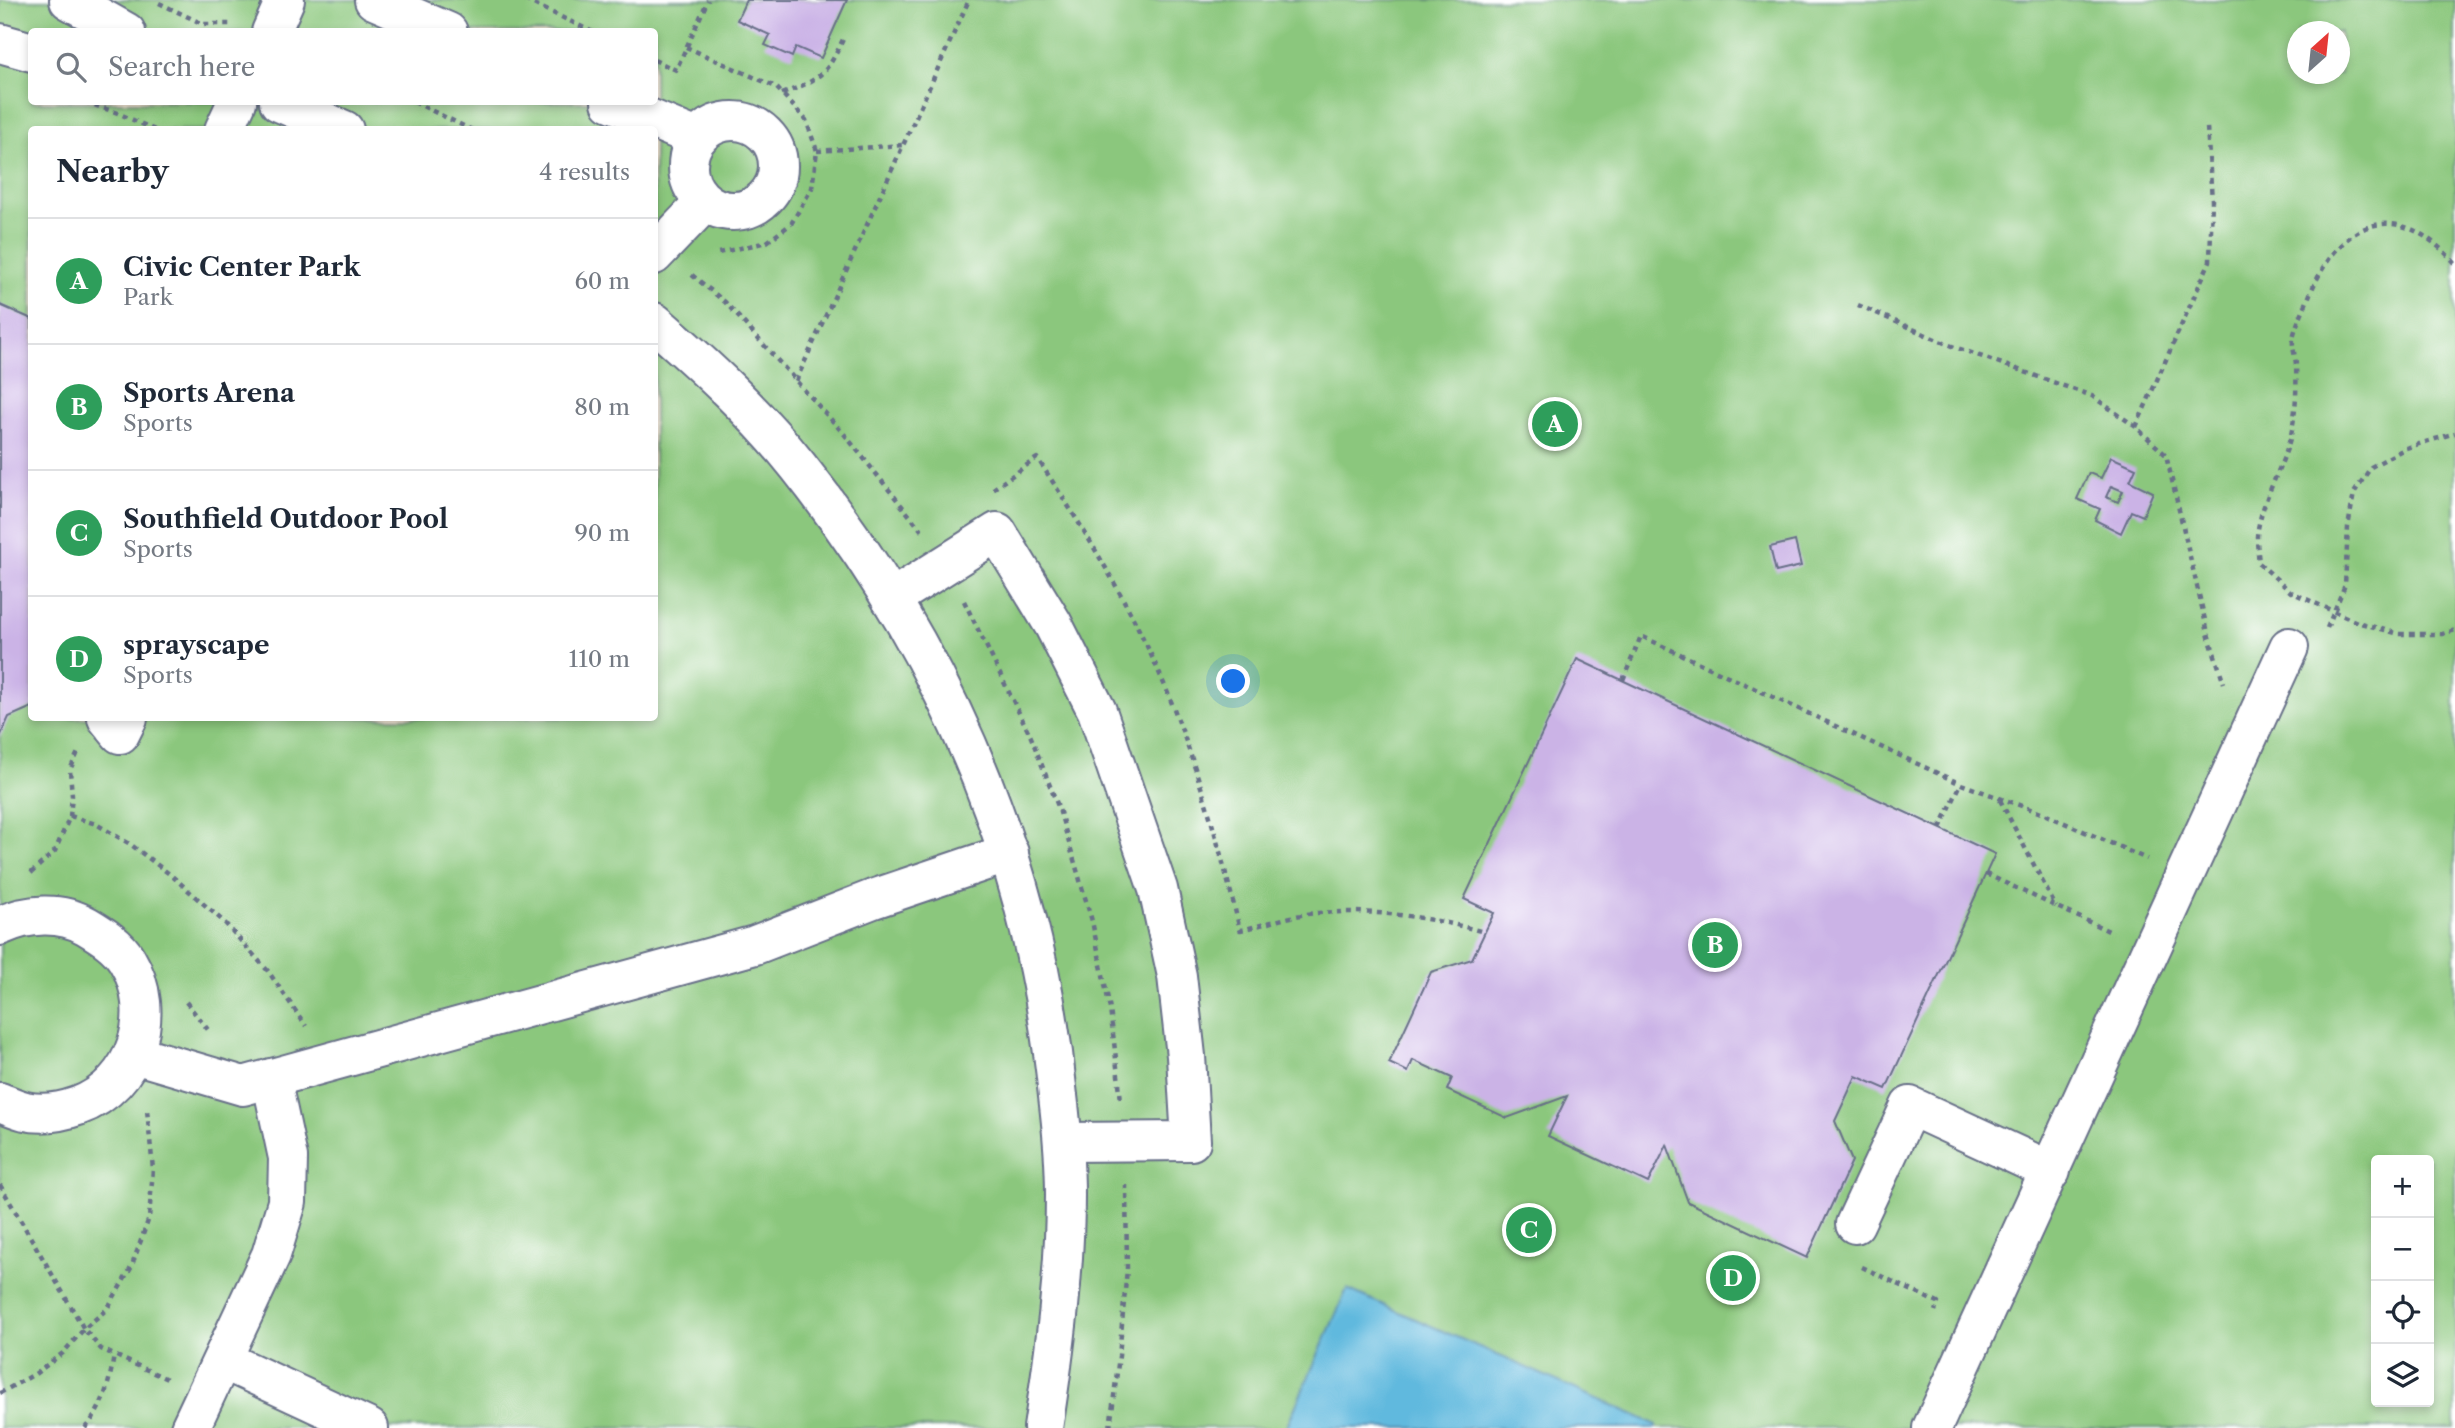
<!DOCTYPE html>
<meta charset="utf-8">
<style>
:root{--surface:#fff;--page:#f2f2f3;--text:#1f2937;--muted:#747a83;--line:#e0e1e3;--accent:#ea580c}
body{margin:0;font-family:"Libre Caslon Text",serif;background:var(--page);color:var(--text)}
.controls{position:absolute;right:21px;bottom:21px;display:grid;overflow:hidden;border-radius:7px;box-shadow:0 4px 10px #0003}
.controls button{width:63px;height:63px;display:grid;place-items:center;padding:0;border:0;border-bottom:2px solid var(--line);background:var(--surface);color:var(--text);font:35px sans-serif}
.compass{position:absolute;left:2287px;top:21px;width:63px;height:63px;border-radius:50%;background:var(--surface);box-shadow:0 4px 10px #0003;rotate:27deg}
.you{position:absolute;left:1234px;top:682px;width:24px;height:24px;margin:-18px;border:5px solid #fff;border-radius:50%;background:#1a73e8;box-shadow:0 0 0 10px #1a73e833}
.badge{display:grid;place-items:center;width:46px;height:46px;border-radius:50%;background:var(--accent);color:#fff;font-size:23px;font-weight:700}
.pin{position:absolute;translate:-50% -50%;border:4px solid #fff;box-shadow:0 2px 7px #0006}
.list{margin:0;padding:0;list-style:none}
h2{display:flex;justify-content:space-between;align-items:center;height:91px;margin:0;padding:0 28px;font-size:30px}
h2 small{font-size:23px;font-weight:400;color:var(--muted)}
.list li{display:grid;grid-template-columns:46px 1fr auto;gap:21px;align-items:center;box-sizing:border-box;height:126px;padding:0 28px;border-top:2px solid var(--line)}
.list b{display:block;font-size:26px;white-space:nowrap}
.list p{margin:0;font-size:23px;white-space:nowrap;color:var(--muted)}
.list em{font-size:23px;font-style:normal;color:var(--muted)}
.icon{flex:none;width:38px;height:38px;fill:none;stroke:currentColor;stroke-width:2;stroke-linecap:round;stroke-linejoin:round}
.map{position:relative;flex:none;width:2455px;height:1428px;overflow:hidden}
.search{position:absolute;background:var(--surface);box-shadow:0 4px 10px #0003;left:28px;top:28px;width:630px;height:77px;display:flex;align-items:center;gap:18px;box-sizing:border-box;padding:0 24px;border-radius:7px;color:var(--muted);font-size:26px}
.panel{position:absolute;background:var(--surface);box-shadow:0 4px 10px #0003;left:28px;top:126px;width:630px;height:595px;border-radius:7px}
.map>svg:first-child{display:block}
</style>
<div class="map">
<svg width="2455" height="1428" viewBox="0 0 2455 1428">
<rect width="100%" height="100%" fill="#fff"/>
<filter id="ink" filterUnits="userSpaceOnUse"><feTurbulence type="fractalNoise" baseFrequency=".0143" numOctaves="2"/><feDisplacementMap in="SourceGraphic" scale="14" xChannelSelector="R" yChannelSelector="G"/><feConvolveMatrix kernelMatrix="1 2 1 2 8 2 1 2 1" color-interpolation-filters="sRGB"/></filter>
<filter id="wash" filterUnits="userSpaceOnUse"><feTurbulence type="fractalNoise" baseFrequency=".00686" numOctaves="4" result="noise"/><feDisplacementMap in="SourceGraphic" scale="28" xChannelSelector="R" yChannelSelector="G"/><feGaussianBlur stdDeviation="1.57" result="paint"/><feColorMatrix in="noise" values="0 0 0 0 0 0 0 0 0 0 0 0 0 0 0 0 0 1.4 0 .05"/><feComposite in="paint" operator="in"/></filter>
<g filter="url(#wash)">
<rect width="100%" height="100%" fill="#f7e9d6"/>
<!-- green -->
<path fill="#8bc77d" stroke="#537b6e" stroke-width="2" fill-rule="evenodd" d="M0 0H2455V1428H0ZM32 32H654V102H32ZM2298 32H2340V74H2298ZM32 130H654V718H32ZM2376 1160H2429V1402H2376Z"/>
<!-- water -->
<path fill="#61b9de" stroke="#3e749e" stroke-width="2" d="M1347 1289 1657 1425 1655 1428H1286Z"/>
<g id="blocks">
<!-- building -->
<g fill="#cbb3e6" fill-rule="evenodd">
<path d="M746 0H847L821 58 796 47 792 57 765 45 770 35 737 20Z"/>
<path d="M0 305 32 319V707L9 717 0 737Z"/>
<path d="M2111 457 2136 468 2130 481 2153 492 2143 516 2131 511 2121 533 2095 520 2100 509 2077 499 2089 473 2101 478ZM2111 486 2123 491 2118 502 2106 497Z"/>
<path d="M1795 541 1801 566 1776 572 1770 547Z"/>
<path d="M1577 659 1995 854 1886 1089 1856 1076 1835 1121 1852 1161 1807 1258 1688 1202 1667 1145 1648 1183 1548 1136 1567 1096 1507 1118 1447 1090 1452 1078 1413 1060 1408 1072 1389 1063 1431 972 1472 959 1494 913 1464 899Z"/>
</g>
</g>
</g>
<g filter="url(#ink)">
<use href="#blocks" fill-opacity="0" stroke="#687088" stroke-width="2"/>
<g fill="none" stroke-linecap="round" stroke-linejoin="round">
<!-- minor casing -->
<g stroke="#687088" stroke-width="42">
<g id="minor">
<path d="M69 0 126 32"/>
<path d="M374 0 448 32"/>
<path d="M271 32 285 0"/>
<path d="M0 43 32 52"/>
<path d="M279 102 344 130"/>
<path d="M611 102 697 138"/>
<circle cx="733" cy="166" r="45"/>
<path d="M224 130 237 102"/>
<path d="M654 255 705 202"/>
<path d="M654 322C705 366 756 413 798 466 945 651 1035 860 1058 1096 1062 1129 1065 1162 1065 1195 1065 1273 1055 1350 1043 1428"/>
<path d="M891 599 997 532 1053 624 1097 711 1158 889 1177 976 1186 1056 1191 1141 1063 1142"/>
<path d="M107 718 120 734 128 718"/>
<path d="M0 926C27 913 61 911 87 926 102 935 118 945 127 960 159 1013 136 1085 78 1106 61 1112 43 1115 25 1111 17 1109 8 1105 0 1102"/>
<path d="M134 1054 243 1086 755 945 873 899 1009 853"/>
<path d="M1855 1224 1910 1106 2051 1171"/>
<path d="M223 1360 369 1428"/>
<path d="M190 1428 271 1255 287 1202 288 1158 271 1078"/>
<path d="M1932 1428 2289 647"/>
</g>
</g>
<!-- path -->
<g stroke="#687088" stroke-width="4.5" stroke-dasharray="5 5" stroke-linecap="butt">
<path d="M525 0 593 32"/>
<path d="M159 3 203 24H230"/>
<path d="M686 47 776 87 806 120 817 151 812 188 791 224 767 242 718 253"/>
<path d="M654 60 676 70 708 0"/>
<path d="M782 94C820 79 827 75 844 37"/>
<path d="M85 102 118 113 155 130"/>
<path d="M414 102 472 130"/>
<path d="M817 151 903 145"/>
<path d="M2455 263C2396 197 2342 219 2310 294 2305 308 2295 325 2293 339 2292 348 2296 358 2296 366 2297 387 2296 409 2292 430 2285 466 2261 498 2257 536 2257 545 2258 554 2259 563L2291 592 2357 622 2399 634H2443L2455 630"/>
<path d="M692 275 725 302 845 435 922 531"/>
<path d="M1858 305 1949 345 2092 396 2136 427 2166 455 2209 637 2224 683"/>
<path d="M796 381 969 0"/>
<path d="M2136 427 2210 261 2212 200 2207 127"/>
<path d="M993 489 1037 458C1087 533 1135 612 1169 696 1199 772 1221 851 1240 930 1265 925 1293 914 1319 913 1376 909 1430 917 1484 932"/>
<path d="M964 601 1031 737 1059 809 1092 921 1110 1009 1121 1100"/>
<path d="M2327 628 2345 585 2348 527 2354 493 2371 467 2406 448 2455 433"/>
<path d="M1623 680 1641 636 1961 784 2044 814 2147 859"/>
<path d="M2000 800 2056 907"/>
<path d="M70 816 96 824 130 844 172 876 224 922 268 971 306 1026"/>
<path d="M1940 828 1961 784"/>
<path d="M31 873 55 851 70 816 72 796 70 770 79 750"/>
<path d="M1986 874 2113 933"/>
<path d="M186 1002 209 1031"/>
<path d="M0 1185 84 1329 101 1349 167 1379"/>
<path d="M1862 1267 1938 1303 1935 1311"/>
<path d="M0 1393 35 1374 63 1353 84 1329 107 1309 131 1268 149 1218 153 1169 147 1110"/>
<path d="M85 1428C103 1409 110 1381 114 1355"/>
<path d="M1110 1428 1119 1356 1127 1269 1126 1185"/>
</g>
<!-- minor -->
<use href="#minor" stroke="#fff" stroke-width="38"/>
</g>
</g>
</svg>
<div class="controls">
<button>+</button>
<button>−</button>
<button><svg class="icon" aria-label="locate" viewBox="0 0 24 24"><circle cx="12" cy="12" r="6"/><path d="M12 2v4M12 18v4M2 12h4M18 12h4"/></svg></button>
<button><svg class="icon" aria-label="layers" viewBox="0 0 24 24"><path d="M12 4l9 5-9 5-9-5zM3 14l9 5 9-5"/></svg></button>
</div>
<svg class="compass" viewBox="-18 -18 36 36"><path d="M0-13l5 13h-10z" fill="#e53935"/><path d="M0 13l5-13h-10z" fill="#747a83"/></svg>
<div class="you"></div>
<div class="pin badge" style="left:1555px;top:424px;background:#2e9e5b">A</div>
<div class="pin badge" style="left:1715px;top:945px;background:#2e9e5b">B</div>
<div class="pin badge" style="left:1529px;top:1230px;background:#2e9e5b">C</div>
<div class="pin badge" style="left:1733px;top:1278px;background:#2e9e5b">D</div>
<div class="search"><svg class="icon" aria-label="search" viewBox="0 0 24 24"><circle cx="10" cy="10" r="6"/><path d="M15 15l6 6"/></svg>Search here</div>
<section class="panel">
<h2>Nearby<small>4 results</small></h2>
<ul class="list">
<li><span class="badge" style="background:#2e9e5b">A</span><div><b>Civic Center Park</b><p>Park</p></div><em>60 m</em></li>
<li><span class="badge" style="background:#2e9e5b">B</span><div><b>Sports Arena</b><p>Sports</p></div><em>80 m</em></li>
<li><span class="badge" style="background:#2e9e5b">C</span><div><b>Southfield Outdoor Pool</b><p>Sports</p></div><em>90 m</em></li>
<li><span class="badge" style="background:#2e9e5b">D</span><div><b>sprayscape</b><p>Sports</p></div><em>110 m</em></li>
</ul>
</section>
</div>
